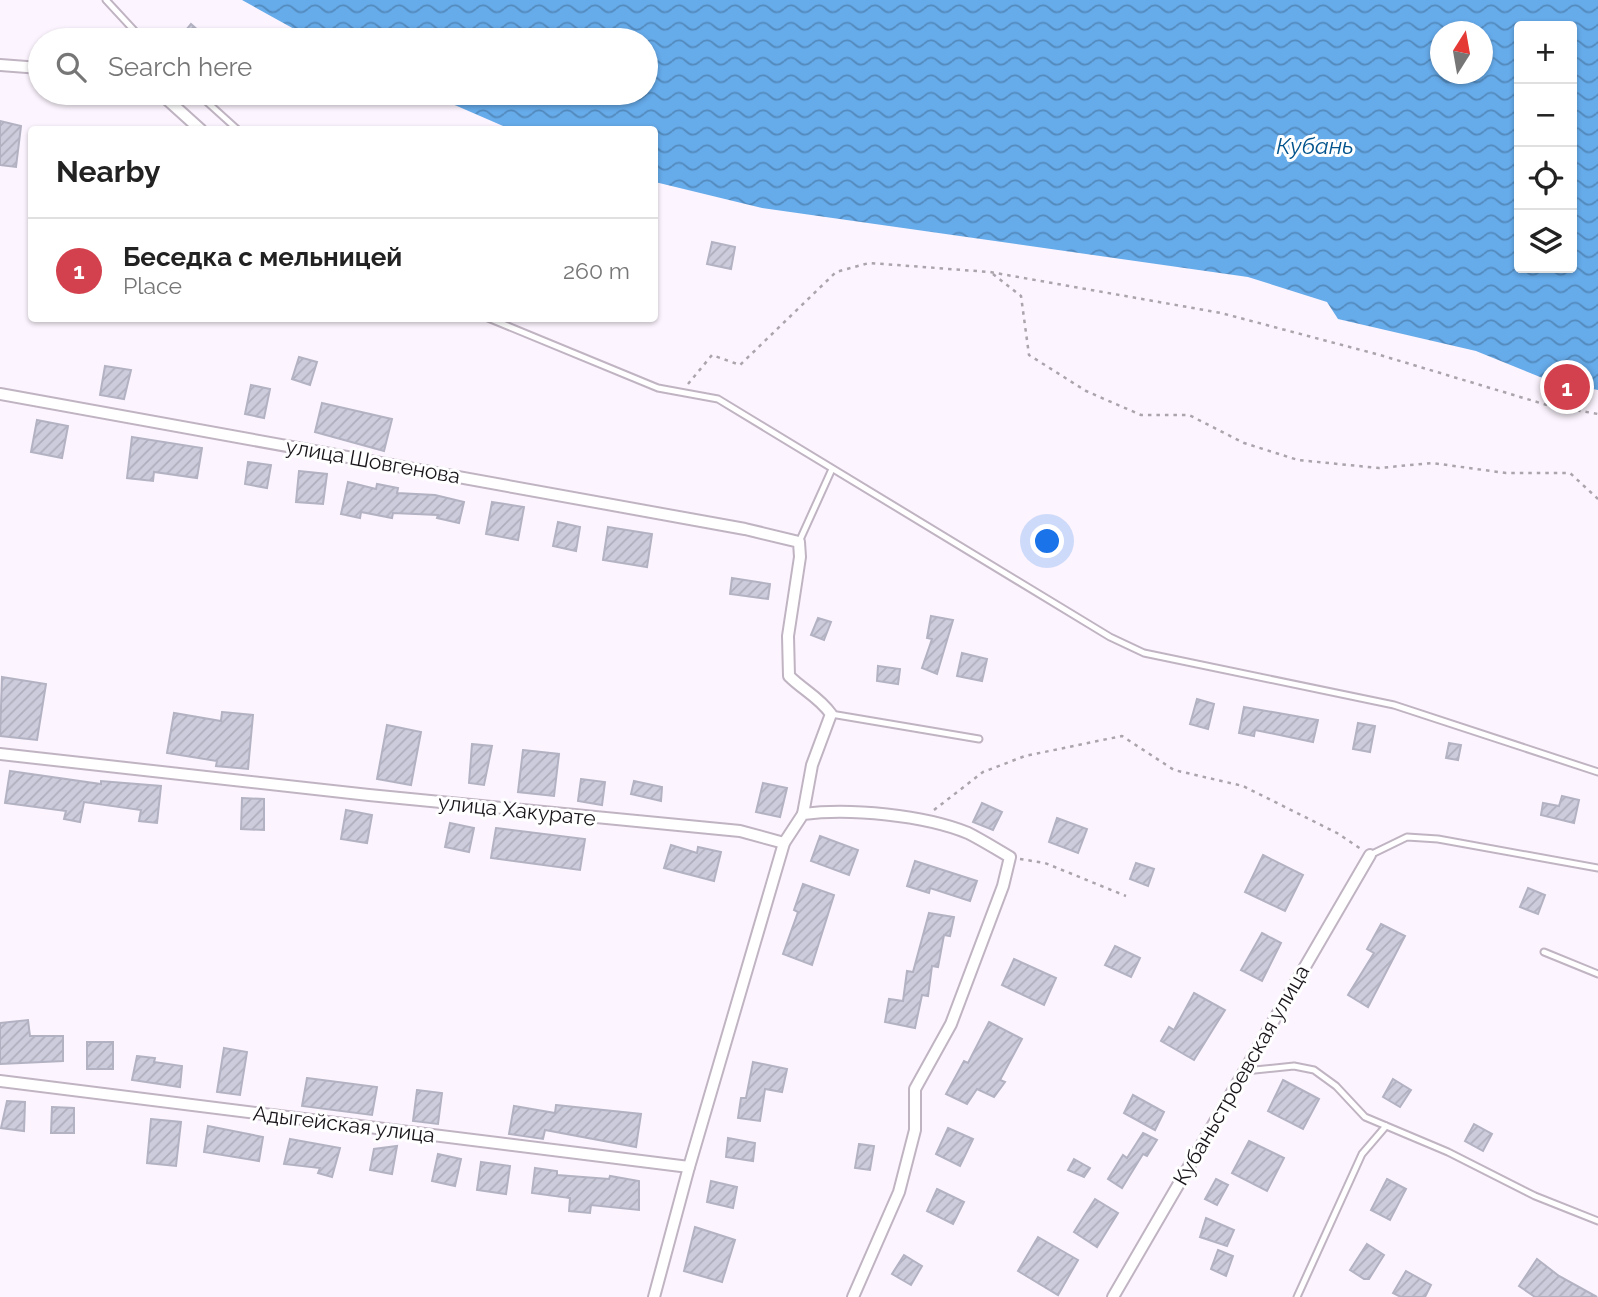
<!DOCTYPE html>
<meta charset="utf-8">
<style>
:root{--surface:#fff;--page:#f2f2f2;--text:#222;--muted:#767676;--line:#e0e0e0;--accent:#d2414d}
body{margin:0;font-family:Raleway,sans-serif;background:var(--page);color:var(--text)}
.controls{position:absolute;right:21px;top:21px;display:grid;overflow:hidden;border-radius:7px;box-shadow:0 2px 5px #0004}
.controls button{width:63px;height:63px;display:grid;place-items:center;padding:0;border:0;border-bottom:2px solid var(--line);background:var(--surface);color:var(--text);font:35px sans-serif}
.compass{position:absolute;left:1430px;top:21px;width:63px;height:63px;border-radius:50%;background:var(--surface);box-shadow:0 2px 5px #0004;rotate:11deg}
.you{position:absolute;left:1048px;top:542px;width:24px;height:24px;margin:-18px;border:5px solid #fff;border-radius:50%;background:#1a73e8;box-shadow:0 0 0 10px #1a73e833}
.badge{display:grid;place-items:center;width:46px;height:46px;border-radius:50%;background:var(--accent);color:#fff;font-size:23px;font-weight:700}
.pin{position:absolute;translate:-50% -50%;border:4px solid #fff;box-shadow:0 2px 7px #0006}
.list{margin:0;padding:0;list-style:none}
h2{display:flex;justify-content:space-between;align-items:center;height:91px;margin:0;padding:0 28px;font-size:30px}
h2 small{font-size:23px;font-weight:400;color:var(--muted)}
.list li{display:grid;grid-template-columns:46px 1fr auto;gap:21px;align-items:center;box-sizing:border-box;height:105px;padding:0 28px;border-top:2px solid var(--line)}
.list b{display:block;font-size:26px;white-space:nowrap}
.list p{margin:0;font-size:23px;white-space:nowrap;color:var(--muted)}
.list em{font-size:23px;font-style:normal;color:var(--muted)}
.icon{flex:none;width:38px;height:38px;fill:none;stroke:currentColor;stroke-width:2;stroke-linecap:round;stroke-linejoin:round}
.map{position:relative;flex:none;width:1598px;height:1297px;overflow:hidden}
.search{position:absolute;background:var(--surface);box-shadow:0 2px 5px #0004;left:28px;top:28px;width:630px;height:77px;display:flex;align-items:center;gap:18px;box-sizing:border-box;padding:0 24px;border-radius:38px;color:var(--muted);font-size:26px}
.panel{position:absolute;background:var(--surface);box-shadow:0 2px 5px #0004;left:28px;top:126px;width:630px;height:196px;border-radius:7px}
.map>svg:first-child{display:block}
</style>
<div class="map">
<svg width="1598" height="1297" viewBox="0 0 1598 1297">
<defs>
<pattern id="water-waves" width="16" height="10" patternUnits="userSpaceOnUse" patternTransform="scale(1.75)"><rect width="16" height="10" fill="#66abea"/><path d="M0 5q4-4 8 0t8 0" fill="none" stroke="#538abd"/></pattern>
<pattern id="building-hatch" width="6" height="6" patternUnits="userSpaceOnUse" patternTransform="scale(1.75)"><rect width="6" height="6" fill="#ccd"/><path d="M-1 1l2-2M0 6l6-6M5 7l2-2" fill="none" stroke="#afaebd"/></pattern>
</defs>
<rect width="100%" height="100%" fill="#fcf4fe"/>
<!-- water -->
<path fill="url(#water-waves)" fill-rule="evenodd" d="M242 0H1598V390L1550 381 1476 351 1338 319 1327 302 1248 277 762 208 655 182 654 130 510 129 427 93H646V40H314ZM1519 26H1572V268H1519ZM1440 32H1482V74H1440Z"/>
<!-- building -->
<g fill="url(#building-hatch)" stroke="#b2b2c3" stroke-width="2">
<path d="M191 24 209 40H178Z"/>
<path d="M0 121 21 126 16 167 0 165Z"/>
<path d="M712 242 735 247 731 269 707 264Z"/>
<path d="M299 357 317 362 310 385 292 379Z"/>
<path d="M105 366 131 370 124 399 100 395Z"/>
<path d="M251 385 270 389 264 418 245 414Z"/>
<path d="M322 403 392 419 384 451 315 432Z"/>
<path d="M37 420 68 426 62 458 31 452Z"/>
<path d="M132 437 202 448 197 478 154 472 153 481 127 478Z"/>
<path d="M248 462 271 465 267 488 245 484Z"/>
<path d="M299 471 327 474 323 504 296 502Z"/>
<path d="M348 482 376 489 377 484 398 488 397 493 435 495 464 502 459 523 437 518 438 515 393 513 392 518 361 512 360 518 341 514Z"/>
<path d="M492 502 524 507 518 540 486 534Z"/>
<path d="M558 522 580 527 576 551 553 546Z"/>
<path d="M608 527 652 534 647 567 603 560Z"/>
<path d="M732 578 770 584 768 599 730 594Z"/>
<path d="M931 616 953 620 937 674 922 668 932 639 927 638Z"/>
<path d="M818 618 831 622 824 640 811 635Z"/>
<path d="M962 653 987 659 982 681 957 676Z"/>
<path d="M878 666 900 669 898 684 877 681Z"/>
<path d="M2 677 46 684 37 740 0 736Z"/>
<path d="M1197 699 1214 704 1208 729 1190 724Z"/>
<path d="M1244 707 1318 720 1313 742 1255 730 1254 736 1239 733Z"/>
<path d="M222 712 253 715 248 769 216 766 217 761 167 753 174 713 221 721Z"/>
<path d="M1358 723 1375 726 1370 752 1353 749Z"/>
<path d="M387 725 421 732 411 785 377 779Z"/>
<path d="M1449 743 1461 745 1458 760 1446 758Z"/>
<path d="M472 744 492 746 484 785 469 783Z"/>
<path d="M523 750 559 754 554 796 518 792Z"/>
<path d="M10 771 101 784V781L161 786 157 823 139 821 141 810 84 802 80 822 64 819 66 811 5 803Z"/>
<path d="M581 779 605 782 602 805 578 801Z"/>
<path d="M634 781 662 787 661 801 631 794Z"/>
<path d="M763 783 787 788 780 817 756 812Z"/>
<path d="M1562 796 1579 800 1574 823 1541 815 1543 803 1559 806Z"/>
<path d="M242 798 264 799V830L241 829Z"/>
<path d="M982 803 1002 812 993 830 973 822Z"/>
<path d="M346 810 372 815 367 843 341 839Z"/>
<path d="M1057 818 1087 829 1078 853 1049 842Z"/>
<path d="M450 823 474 828 469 852 445 847Z"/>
<path d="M496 828 585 839 580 870 491 858Z"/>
<path d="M820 836 858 850 849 875 811 861Z"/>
<path d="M671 845 697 853 698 847 721 852 714 881 664 868Z"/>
<path d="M1263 855 1303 875 1285 911 1245 892Z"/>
<path d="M915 861 977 881 970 901 930 888 929 893 907 886Z"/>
<path d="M1136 863 1154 869 1148 886 1130 879Z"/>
<path d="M803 884 834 895 812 965 783 954 798 912 794 910Z"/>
<path d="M1528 888 1545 895 1538 914 1520 907Z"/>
<path d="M929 913 954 917 950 936 944 935 938 967 932 966 928 996 922 995 915 1028 885 1022 889 999 903 1001 907 971 913 972Z"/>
<path d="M1381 924 1405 936 1368 1007 1348 995 1374 953 1367 949Z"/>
<path d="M1262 933 1281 943 1262 981 1241 970Z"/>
<path d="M1115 946 1140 958 1131 977 1105 965Z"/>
<path d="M1014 959 1056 978 1044 1005 1002 985Z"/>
<path d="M1194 993 1225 1010 1194 1060 1161 1041 1169 1027 1174 1030Z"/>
<path d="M28 1020 30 1036H63V1061L0 1064V1023Z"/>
<path d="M989 1022 1022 1039 1000 1080 1005 1082 994 1097 977 1089 967 1104 946 1094 964 1061 968 1063Z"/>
<rect x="87" y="1042" width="26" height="27"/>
<path d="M224 1048 247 1052 240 1095 217 1092Z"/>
<path d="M137 1056 155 1058 154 1062 182 1066 180 1087 132 1080Z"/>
<path d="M753 1062 787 1069 782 1092 765 1089 760 1121 738 1118 741 1098H746Z"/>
<path d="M307 1078 377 1087 372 1115 302 1106Z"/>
<path d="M1393 1079 1411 1090 1400 1107 1383 1097Z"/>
<path d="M1283 1080 1319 1099 1303 1129 1268 1111Z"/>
<path d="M417 1090 442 1093 438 1124 413 1121Z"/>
<path d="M1133 1095 1164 1112 1155 1130 1124 1113Z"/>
<path d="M7 1101 25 1102 24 1131 1 1128Z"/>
<path d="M556 1105 641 1114 636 1147 545 1130 543 1139 509 1134 514 1106 555 1113Z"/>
<path d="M52 1107 74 1108V1133H51Z"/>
<path d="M151 1119 181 1122 176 1166 147 1163Z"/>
<path d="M1474 1124 1492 1134 1483 1151 1465 1141Z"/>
<path d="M208 1126 263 1137 259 1161 204 1152Z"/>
<path d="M948 1128 973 1139 960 1166 936 1154Z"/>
<path d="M1143 1133 1157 1140 1147 1156 1143 1154 1122 1188 1108 1179 1123 1155 1127 1158Z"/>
<path d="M728 1138 755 1143 753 1161 726 1157Z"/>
<path d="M290 1139 340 1148 332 1177 318 1173 320 1168 284 1164Z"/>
<path d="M1249 1141 1284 1158 1267 1191 1232 1173Z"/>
<path d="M859 1144 874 1146 870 1170 855 1168Z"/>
<path d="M397 1146 392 1174 370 1170 374 1149Z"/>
<path d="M438 1154 461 1159 455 1186 432 1181Z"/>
<path d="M1074 1159 1090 1168 1084 1177 1068 1170Z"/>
<path d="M481 1162 510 1166 506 1194 477 1190Z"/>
<path d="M535 1168 557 1171V1175L609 1179 610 1176 639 1181V1210L591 1205 590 1213 569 1211 570 1198 532 1193Z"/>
<path d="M1216 1179 1228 1185 1217 1205 1205 1199Z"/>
<path d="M1387 1179 1406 1189 1390 1220 1371 1210Z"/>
<path d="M711 1181 737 1187 733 1208 707 1202Z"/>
<path d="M937 1189 964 1202 953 1224 927 1211Z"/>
<path d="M1095 1199 1118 1213 1097 1247 1074 1232Z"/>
<path d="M1206 1218 1234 1230 1227 1246 1200 1237Z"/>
<path d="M695 1227 735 1240 722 1282 684 1271Z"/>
<path d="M1038 1237 1078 1260 1058 1295 1018 1271Z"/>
<path d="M1367 1244 1384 1255 1369 1279H1364L1350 1270Z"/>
<path d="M1218 1250 1233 1256 1226 1276 1211 1269Z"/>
<path d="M904 1255 922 1266 911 1285 892 1274Z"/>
<path d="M1537 1259 1559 1276 1597 1297H1535L1519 1286Z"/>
<path d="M1406 1271 1431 1285 1425 1297H1401L1393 1293Z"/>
</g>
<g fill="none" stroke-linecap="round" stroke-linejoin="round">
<!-- service casing -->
<g stroke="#c0b4c3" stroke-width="9">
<g id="service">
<path d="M106 0 143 40"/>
<path d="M197 93 238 130"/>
<path d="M488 318 658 388 718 399 1110 637 1144 653 1394 705 1598 772"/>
<path d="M799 542 832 469"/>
<path d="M831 714 979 739"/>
<path d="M1370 855 1407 837 1438 839 1598 868"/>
<path d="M1544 952 1598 974"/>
<path d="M1245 1071 1294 1066 1314 1070 1336 1086 1365 1117 1448 1152 1535 1196 1598 1221"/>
<path d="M1297 1297 1362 1154 1386 1126"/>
</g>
</g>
<!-- minor casing -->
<g stroke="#c0b4c3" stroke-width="14">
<g id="minor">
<path d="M0 65 40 68"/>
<path d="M160 93 201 130"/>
<path d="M0 394 745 529 799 542 800 557 788 636 789 676C803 690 819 697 831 714L812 765 803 814"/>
<path d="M0 754 369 795 740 831 784 843"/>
<path d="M0 1081 689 1167"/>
<path d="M654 1297 689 1167 784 843 803 814C850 808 924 815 968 833 982 840 996 849 1010 857L1003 886 951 1024 915 1089V1130L899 1192 853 1297"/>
<path d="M1113 1297 1370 855"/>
</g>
</g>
<!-- path -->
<g stroke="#aba4ac" stroke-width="2.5" stroke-dasharray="3.5 5" stroke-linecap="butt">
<path d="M993 274 1021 296 1029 355 1086 391 1141 415H1189L1244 443 1298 460 1379 468 1432 463 1506 473H1570L1598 499"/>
<path d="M688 384 712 355 740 365 836 272 869 263 990 272 1221 313 1380 355 1547 405 1598 414"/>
<path d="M934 810 983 772 1025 756 1122 736 1174 770 1243 786 1337 833 1361 849"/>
<path d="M1020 859 1045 863 1126 896"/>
</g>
<!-- service -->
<use href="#service" stroke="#fff" stroke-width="5"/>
<!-- minor -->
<use href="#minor" stroke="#fff" stroke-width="10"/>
</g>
<g text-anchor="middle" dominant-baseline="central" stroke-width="6" stroke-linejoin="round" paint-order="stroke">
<!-- street labels -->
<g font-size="21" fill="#19151a" stroke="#fff">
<text transform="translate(373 461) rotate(10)">улица Шовгенова</text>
<text transform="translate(517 810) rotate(6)">улица Хакурате</text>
<text transform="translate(1241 1075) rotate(-60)">Кубаньстроевская улица</text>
<text transform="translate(344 1124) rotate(7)">Адыгейская улица</text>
</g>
<!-- water labels -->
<g font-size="23" font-style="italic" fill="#00538d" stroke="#fff">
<text x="1315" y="145">Кубань</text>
</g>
</g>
</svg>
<div class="controls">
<button>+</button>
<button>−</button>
<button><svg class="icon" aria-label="locate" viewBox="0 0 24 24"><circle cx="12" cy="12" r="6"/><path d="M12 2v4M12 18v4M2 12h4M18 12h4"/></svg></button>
<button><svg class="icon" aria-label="layers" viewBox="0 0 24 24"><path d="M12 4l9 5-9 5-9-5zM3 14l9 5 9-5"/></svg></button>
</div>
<svg class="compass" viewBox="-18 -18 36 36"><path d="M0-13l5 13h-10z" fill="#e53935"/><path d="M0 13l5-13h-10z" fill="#767676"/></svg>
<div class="you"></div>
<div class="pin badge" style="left:1567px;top:387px">1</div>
<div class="search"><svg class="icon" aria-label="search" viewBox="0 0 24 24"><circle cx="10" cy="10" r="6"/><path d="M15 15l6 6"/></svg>Search here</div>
<section class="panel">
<h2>Nearby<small></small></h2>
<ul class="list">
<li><span class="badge">1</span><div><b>Беседка с мельницей</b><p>Place</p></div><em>260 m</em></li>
</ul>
</section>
</div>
